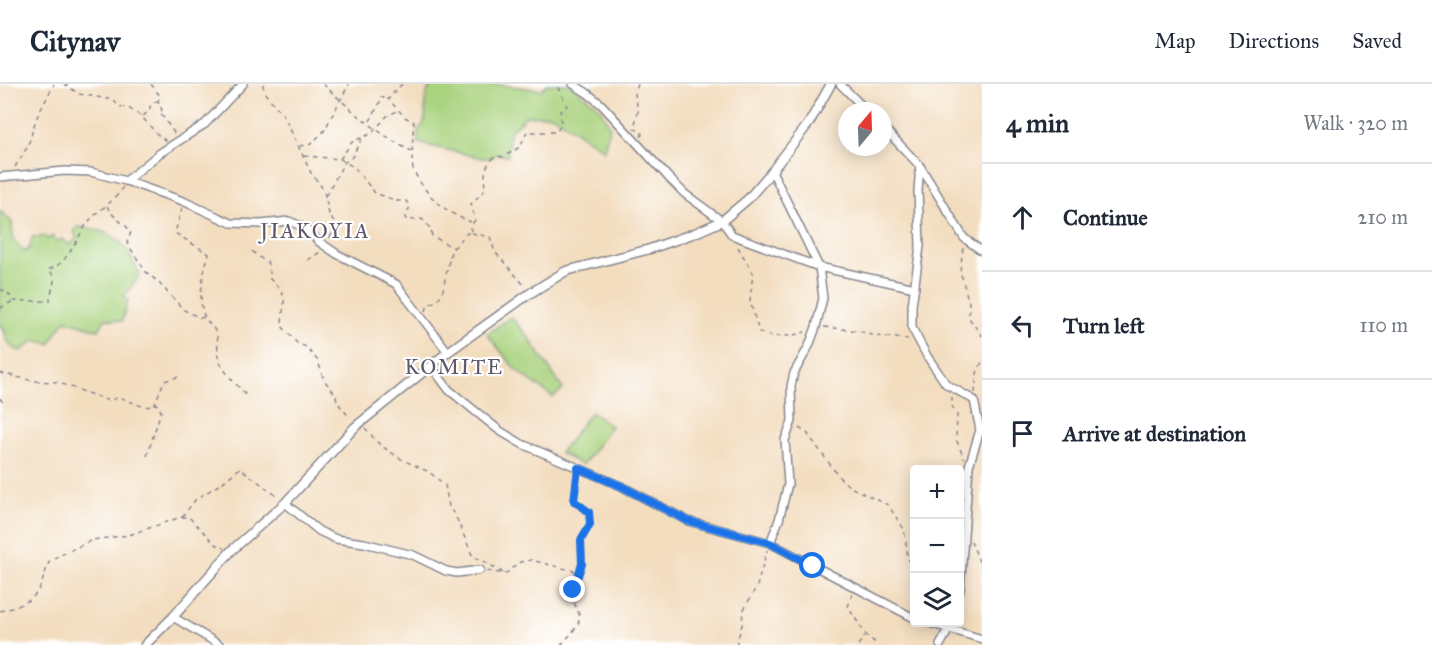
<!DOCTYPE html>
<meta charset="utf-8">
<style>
:root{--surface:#fff;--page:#f6f6f7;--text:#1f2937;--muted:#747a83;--line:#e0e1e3}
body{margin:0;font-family:"IM FELL Great Primer",serif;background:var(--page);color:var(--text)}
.controls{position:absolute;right:18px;bottom:18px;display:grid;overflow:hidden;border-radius:6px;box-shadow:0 3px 15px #0003}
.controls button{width:54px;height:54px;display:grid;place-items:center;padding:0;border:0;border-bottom:2px solid var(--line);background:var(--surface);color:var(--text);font:30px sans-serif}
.compass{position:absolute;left:838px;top:18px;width:54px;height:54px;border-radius:50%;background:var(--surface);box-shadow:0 3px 15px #0003;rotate:19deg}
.stop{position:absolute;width:18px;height:18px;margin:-14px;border:4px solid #1a73e8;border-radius:50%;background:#fff}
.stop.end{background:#1a73e8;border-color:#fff;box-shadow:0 2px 6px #0008}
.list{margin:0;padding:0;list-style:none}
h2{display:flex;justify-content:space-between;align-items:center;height:78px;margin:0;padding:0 24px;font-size:26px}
h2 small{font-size:20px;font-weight:400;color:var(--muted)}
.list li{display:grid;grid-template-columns:39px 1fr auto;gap:18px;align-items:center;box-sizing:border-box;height:108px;padding:0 24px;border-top:2px solid var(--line)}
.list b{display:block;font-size:22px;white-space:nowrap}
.list em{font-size:20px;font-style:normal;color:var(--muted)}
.icon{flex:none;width:33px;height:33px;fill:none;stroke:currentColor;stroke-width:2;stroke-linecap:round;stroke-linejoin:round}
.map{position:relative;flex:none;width:982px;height:561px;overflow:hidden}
header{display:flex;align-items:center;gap:36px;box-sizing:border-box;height:84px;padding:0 30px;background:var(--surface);border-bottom:2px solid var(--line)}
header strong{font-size:28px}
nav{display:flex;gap:33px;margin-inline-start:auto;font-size:21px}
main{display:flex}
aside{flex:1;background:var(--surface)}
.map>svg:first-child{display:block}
</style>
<header>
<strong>Citynav</strong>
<nav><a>Map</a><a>Directions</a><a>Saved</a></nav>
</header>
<main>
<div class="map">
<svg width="982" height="561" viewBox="0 0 982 561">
<rect width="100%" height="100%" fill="#fff"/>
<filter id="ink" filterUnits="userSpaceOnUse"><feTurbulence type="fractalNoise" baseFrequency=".0167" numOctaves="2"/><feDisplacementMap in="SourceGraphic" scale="12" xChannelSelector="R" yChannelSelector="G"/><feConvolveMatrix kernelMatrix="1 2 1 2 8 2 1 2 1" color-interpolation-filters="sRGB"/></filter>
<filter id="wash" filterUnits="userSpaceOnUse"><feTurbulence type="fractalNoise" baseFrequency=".008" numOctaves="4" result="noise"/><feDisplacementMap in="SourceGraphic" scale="24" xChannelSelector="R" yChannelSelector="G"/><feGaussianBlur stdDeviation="1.35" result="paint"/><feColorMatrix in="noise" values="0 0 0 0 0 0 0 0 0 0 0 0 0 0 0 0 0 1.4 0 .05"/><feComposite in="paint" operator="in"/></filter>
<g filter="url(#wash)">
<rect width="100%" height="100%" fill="#f3ddbf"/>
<!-- green -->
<g fill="#aad37f" stroke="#62816e" stroke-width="1.5">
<path d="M431 0H494L541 6 547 0H569L599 23 610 42 604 66 552 31 526 32 509 48 508 72 496 70 490 74H482L422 60 418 58V46C428 38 425 30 425 19 425 13 428 6 431 0Z"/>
<path d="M0 127 12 138 13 155 24 168 29 165 33 152 38 154 43 152 48 155 52 152 56 158 62 155 71 161 77 153 74 148 77 143C116 146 124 157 140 191L124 212 128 216 122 237 105 235 99 246 65 236 50 260 35 256 21 267C9 264 5 255 4 244L0 243Z"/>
<path d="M511 233 529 254 563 305 553 313 515 285 487 250Z"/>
<path d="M591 328 611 342 583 381 560 369Z"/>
</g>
</g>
<g filter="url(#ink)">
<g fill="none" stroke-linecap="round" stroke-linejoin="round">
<!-- minor casing -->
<g stroke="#87868e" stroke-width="10">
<g id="minor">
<path d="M573 0 587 9 601 20 668 93 685 110 722 137 732 151 819 183 915 204"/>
<path d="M840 0 867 27"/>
<path d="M883 43 920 82 964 154 982 167"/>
<path d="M920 82 918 106 920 162 912 222V244L927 272 946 300 974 316 980 346 969 382 960 507"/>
<path d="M0 93 65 87 91 88 126 97 183 117 231 139 261 140 289 137 301 142 312 150 318 157 337 170 396 200 448 268"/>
<path d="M126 97 160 69 205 40 243 0"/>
<path d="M431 282 449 306 500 347 522 360 621 402 688 437 770 459 914 534"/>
<path d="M285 419 319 447 336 455 364 459 413 471 446 487 457 489 480 486"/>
<path d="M770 459 779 436 788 400 785 356 792 337 791 302 794 289 809 262 816 243 823 214 819 183 772 87"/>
<path d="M173 533 220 561"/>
<path d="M926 538 982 555"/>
<path d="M940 561 953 538"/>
</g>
</g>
<!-- tertiary casing -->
<g stroke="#87868e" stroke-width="11">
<path id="tertiary" d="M145 561 173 533 231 467 285 419 355 343 448 268 529 210 566 187 650 165 695 149 722 137 748 115 772 87 809 39 831 0"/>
</g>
<!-- path -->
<g stroke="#87868e" stroke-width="1.5" stroke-dasharray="4.5 4.5" stroke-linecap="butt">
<path d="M64 0 79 10 114 16 118 22 130 25 142 33 156 49 166 57"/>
<path d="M151 0 160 12 158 17 162 26 160 29 175 50"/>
<path d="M263 0 264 8 284 32 311 89 321 102 325 111 329 130 336 142 329 155"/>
<path d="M323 0C350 25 379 51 413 68"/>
<path d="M402 0 388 15 405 33 414 38C413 46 411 79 413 85 425 111 445 129 471 138"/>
<path d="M638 0 635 10 638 27 634 44 642 49 641 54"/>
<path d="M143 32 149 27 151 20 157 17"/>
<path d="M370 37 381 16 380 13 387 15"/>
<path d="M300 62 311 60 324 47 349 0"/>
<path d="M304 72 340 75 352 58 361 54"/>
<path d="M340 75 355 84 375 109 397 117H406L410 123 405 134 408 136 422 135 430 144 432 152 454 164"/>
<path d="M15 83 28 62 36 35 54 0"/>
<path d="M326 111 344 79 352 73 362 54 372 49 387 32 399 26"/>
<path d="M107 122C113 135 123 137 131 148L127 159 146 188 157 197 184 226 200 234 205 233"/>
<path d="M182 124 175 149 209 170C203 188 197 216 205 234 208 239 214 243 216 249 219 256 217 265 218 272 221 287 239 302 248 314"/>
<path d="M472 149 490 153 495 168 525 202"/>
<path d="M738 163 753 189 750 217 759 248C776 255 788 253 805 248"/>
<path d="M963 164 960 187 969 219V234L982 252"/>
<path d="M252 167 260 174 267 177 270 189 269 194C292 215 282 216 282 242L297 259 306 263 318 277 324 296 336 311 337 318 350 334"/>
<path d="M308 176 320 168"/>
<path d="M0 206 6 207 14 217H50C50 204 60 196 48 185 68 183 78 149 90 136 100 125 115 117 123 103"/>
<path d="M0 224 13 217"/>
<path d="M426 227 428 221 436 217 442 210 451 167 467 149H472L470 144 475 136 471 120 485 106C484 92 484 79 497 72L503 73 520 63 527 48H556L561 41 560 27 567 22 556 0"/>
<path d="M824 243 859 247 875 252 908 255"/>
<path d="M0 289 34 297 57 298 109 317 119 313 144 323 154 322 164 297 181 292"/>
<path d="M975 309 977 289 982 278"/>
<path d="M952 313V322L957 331 956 355 964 374"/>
<path d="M0 314 3 319"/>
<path d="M365 344 380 361 401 375 429 388 445 401 449 423 456 433 473 473C485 476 494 484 505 490"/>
<path d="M799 344 807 349 840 394 850 403 888 421 904 445 908 474 912 483 911 496 914 519"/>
<path d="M147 372 161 327 156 319"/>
<path d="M182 433 196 415 222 399 240 384 278 413"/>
<path d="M971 457 982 485"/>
<path d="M487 487 505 490 520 478 531 476 578 488"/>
<path d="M852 510 848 523 866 551 878 561"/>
<path d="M0 527C14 524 34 518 40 503 44 494 46 485 50 476L92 456 129 451 181 433H189L215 460 224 464"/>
<path d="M561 561 572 549 578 540 580 533 573 516 572 506 582 480 581 456 590 440 589 428 574 417 577 391"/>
<path d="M736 561 742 541 743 527 757 502 767 466"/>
<path d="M858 561 865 552"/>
</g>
<!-- minor -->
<use href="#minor" stroke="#fff" stroke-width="7"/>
<!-- tertiary -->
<use href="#tertiary" stroke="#fff" stroke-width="8"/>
</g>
</g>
<g fill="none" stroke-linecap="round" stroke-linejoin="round" filter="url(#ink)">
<!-- route -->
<path stroke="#1a73e8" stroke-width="8" d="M573 506 582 480 581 456 590 440 589 428 574 417 578 384 621 402 688 437 770 459 813 482"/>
</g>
<g text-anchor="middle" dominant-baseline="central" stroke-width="4.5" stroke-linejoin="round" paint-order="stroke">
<!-- quarter labels -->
<g font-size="21" letter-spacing="1.5" fill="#5e586a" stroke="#fff">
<text x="315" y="147">JIAKOYIA</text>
<text x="454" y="283">KOMITE</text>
</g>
</g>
</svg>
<div class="controls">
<button>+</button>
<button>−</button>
<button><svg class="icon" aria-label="layers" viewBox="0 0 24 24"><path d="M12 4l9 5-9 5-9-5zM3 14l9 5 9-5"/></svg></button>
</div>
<svg class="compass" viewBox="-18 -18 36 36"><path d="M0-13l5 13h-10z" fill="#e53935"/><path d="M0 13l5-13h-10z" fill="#747a83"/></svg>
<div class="stop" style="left:813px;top:482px"></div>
<div class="stop end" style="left:573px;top:506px"></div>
</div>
<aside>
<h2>4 min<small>Walk · 320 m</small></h2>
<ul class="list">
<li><svg class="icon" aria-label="ahead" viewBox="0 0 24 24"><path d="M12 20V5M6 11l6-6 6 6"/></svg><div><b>Continue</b></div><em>210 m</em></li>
<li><svg class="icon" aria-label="left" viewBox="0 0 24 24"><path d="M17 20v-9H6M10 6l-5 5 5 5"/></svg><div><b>Turn left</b></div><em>110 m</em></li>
<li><svg class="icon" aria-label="arrive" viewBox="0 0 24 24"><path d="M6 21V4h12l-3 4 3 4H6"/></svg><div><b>Arrive at destination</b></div></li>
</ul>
</aside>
</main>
